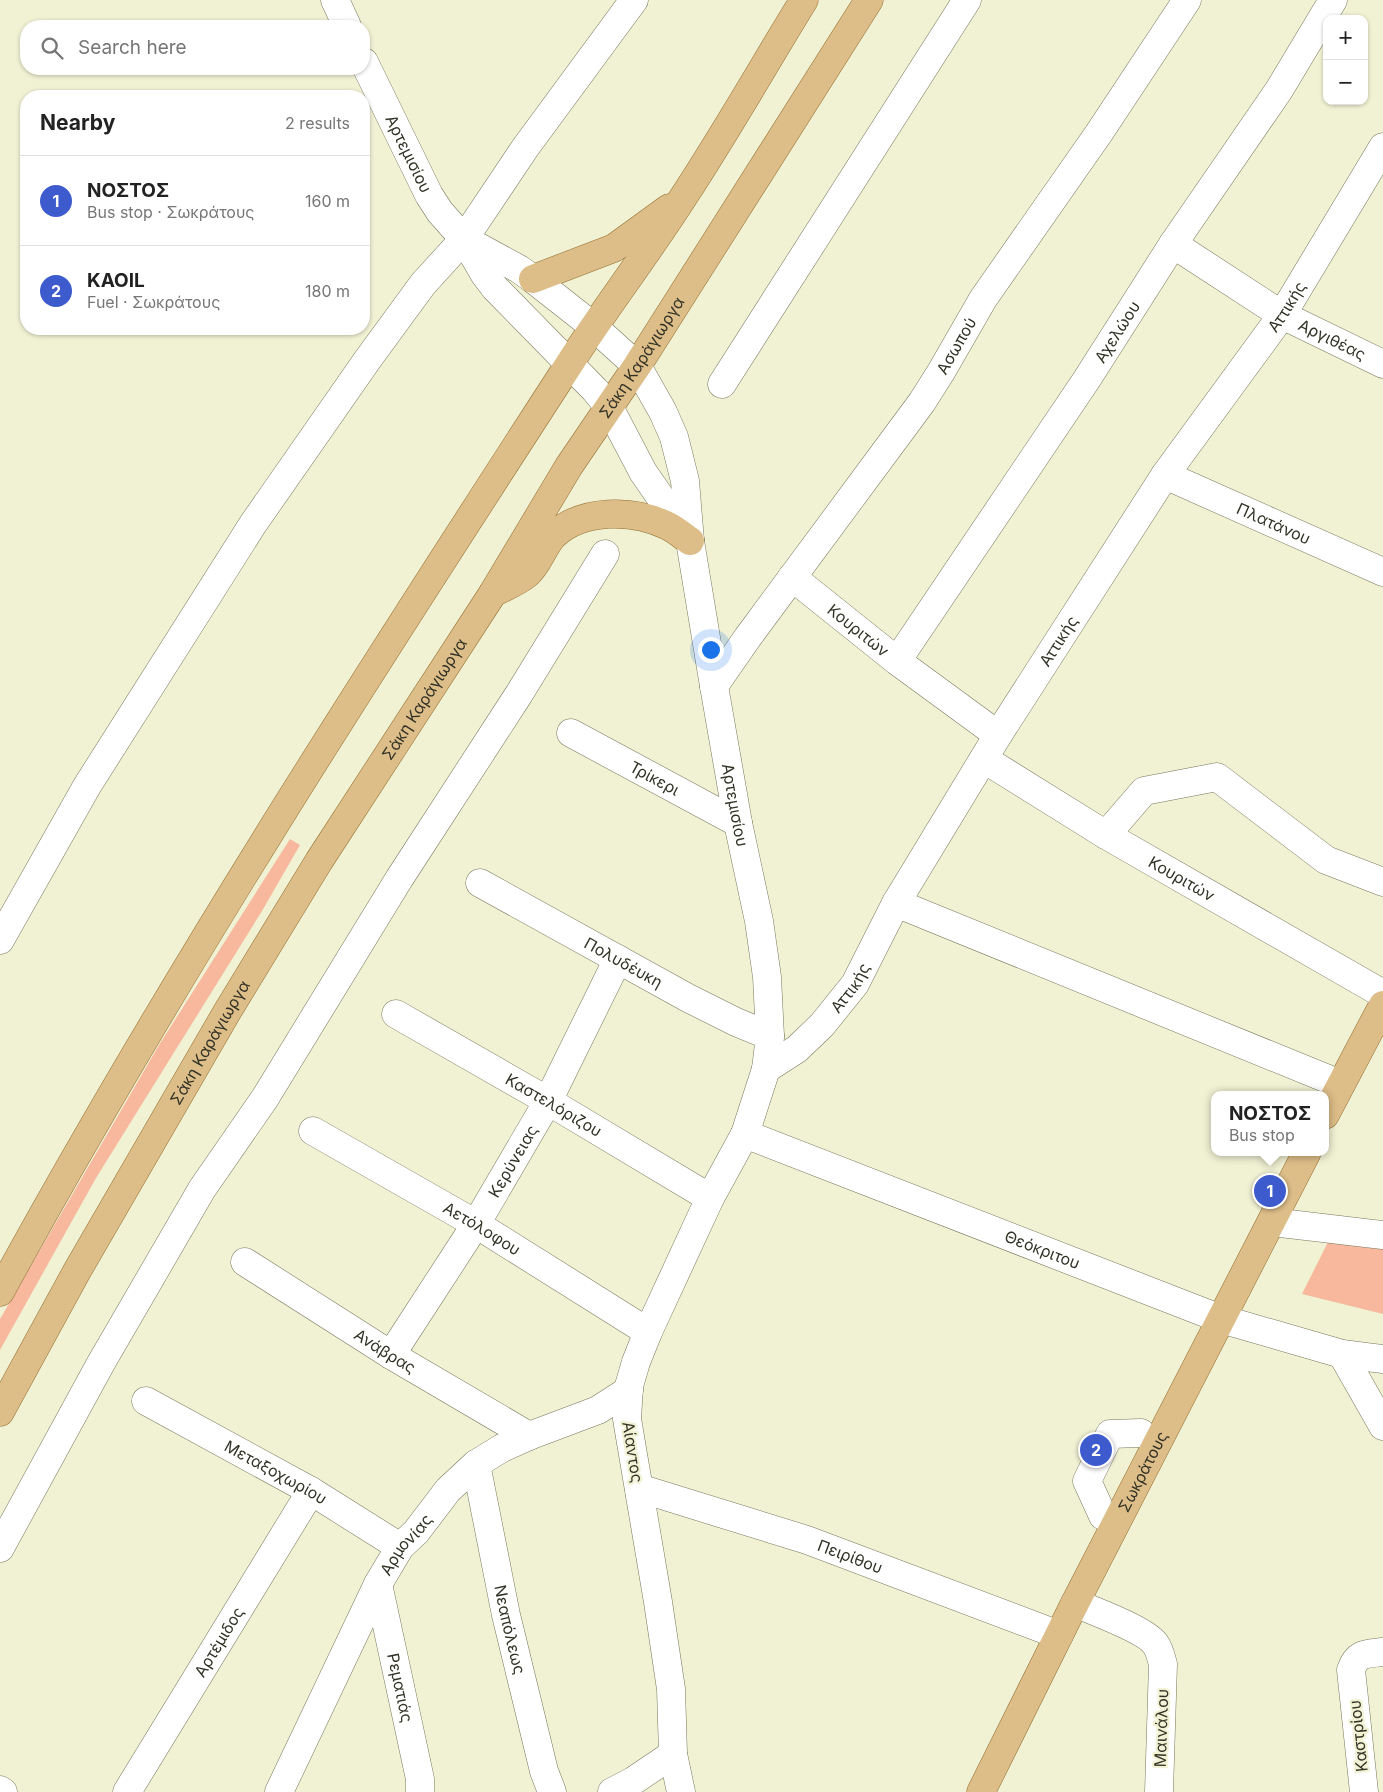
<!DOCTYPE html>
<meta charset="utf-8">
<style>
:root{--surface:#fff;--page:#f6f6f6;--text:#222;--muted:#767676;--line:#e0e0e0;--accent:#3e5bce}
body{margin:0;font-family:Inter,sans-serif;background:var(--page);color:var(--text)}
.controls{position:absolute;right:15px;top:15px;display:grid;overflow:hidden;border-radius:10px;box-shadow:0 1px 4px #0004}
.controls button{width:45px;height:45px;display:grid;place-items:center;padding:0;border:0;border-bottom:1px solid var(--line);background:var(--surface);color:var(--text);font:25px sans-serif}
.you{position:absolute;left:710px;top:649px;width:18px;height:18px;margin:-12px;border:4px solid #fff;border-radius:50%;background:#1a73e8;box-shadow:0 0 0 8px #1a73e833}
.badge{display:grid;place-items:center;width:32px;height:32px;border-radius:50%;background:var(--accent);color:#fff;font-size:16px;font-weight:700}
.pin{position:absolute;translate:-50% -50%;border:2px solid #fff;box-shadow:0 1px 5px #0006}
.popup{position:absolute;left:1211px;top:1091px;width:118px;height:65px;box-sizing:border-box;display:grid;place-content:center;border-radius:10px;background:var(--surface);filter:drop-shadow(0 1px 4px #0005);font-size:16px;white-space:nowrap;color:var(--muted)}
.popup b{font-size:19px;color:var(--text)}
.popup::after{content:'';position:absolute;left:50%;top:100%;margin-left:-10px;border:10px solid transparent;border-top-color:var(--surface)}
.list{margin:0;padding:0;list-style:none}
h2{display:flex;justify-content:space-between;align-items:center;height:65px;margin:0;padding:0 20px;font-size:21px}
h2 small{font-size:16px;font-weight:400;color:var(--muted)}
.list li{display:grid;grid-template-columns:32px 1fr auto;gap:15px;align-items:center;box-sizing:border-box;height:90px;padding:0 20px;border-top:1px solid var(--line)}
.list b{display:block;font-size:19px;white-space:nowrap}
.list p{margin:0;font-size:16px;white-space:nowrap;color:var(--muted)}
.list em{font-size:16px;font-style:normal;color:var(--muted)}
.icon{flex:none;width:28px;height:28px;fill:none;stroke:currentColor;stroke-width:2;stroke-linecap:round;stroke-linejoin:round}
.map{position:relative;flex:none;width:1383px;height:1792px;overflow:hidden}
.search{position:absolute;background:var(--surface);box-shadow:0 1px 4px #0004;left:20px;top:20px;width:350px;height:55px;display:flex;align-items:center;gap:12px;box-sizing:border-box;padding:0 18px;border-radius:20px;color:var(--muted);font-size:19px}
.panel{position:absolute;background:var(--surface);box-shadow:0 1px 4px #0004;left:20px;top:90px;width:350px;height:245px;border-radius:20px}
.map>svg:first-child{display:block}
</style>
<div class="map">
<svg width="1383" height="1792" viewBox="0 0 1383 1792">
<rect width="100%" height="100%" fill="#f1f2d4"/>
<!-- green -->
<g fill="#f7b89e">
<path d="M290 839 300 845 262 911 96 1178 0 1350V1319L159 1045Z"/>
<path d="M1329 1240 1383 1247V1314L1302 1294Z"/>
</g>
<g fill="none" stroke-linecap="round" stroke-linejoin="round">
<!-- minor casing -->
<g stroke="#77775d" stroke-width="29">
<g id="minor">
<path d="M335 0 347 26"/>
<path id="s1" d="M364 62 429 195 440 212 464 239 485 275 495 288 595 390 609 407 643 472 690 540"/>
<path id="s2" d="M464 239 519 269 533 279 594 327 637 366 663 412 674 437 685 481 690 541 714 686 738 823 759 921 767 977 770 1036 766 1069"/>
<path id="s3" d="M1173 244 1282 315 1383 364"/>
<path d="M722 384 967 0"/>
<path id="s4" d="M1165 475 1383 572"/>
<path id="s5" d="M792 577 897 661 998 735"/>
<path id="s6" d="M897 661 1087 379 1173 244 1279 90 1333 0"/>
<path id="s7" d="M714 686 748 637 922 402 941 372 983 299 1099 133 1187 0"/>
<path id="s8" d="M571 733 738 823"/>
<path id="s9" d="M984 759 1106 835 1383 994"/>
<path d="M1106 835 1144 791 1217 777 1326 860 1383 882"/>
<path id="s10" d="M480 883 688 998 736 1022 770 1036"/>
<path d="M896 903 1340 1084"/>
<path d="M0 940 87 786 253 524 368 359 423 284 464 239 525 148 634 0"/>
<path id="s11" d="M396 1014 548 1101 710 1198"/>
<path id="s12" d="M313 1131 476 1224 648 1332"/>
<path id="s13" d="M745 1134 1221 1319 1342 1354 1383 1359"/>
<path d="M1272 1222 1383 1235"/>
<path id="s14" d="M245 1262 391 1355 529 1436"/>
<path d="M1342 1354 1383 1426"/>
<path id="s15" d="M391 1355 476 1224 548 1101 618 959"/>
<path id="s16" d="M146 1401 311 1491 400 1547"/>
<path id="s17" d="M476 1464 506 1615 544 1771 552 1792"/>
<path id="s18" d="M639 1488 807 1540 1059 1635"/>
<path d="M1103 1516 1087 1481 1110 1434 1141 1433"/>
<path d="M0 1548 101 1363 202 1189 265 1098 399 879 519 694 605 554"/>
<path id="s19" d="M378 1584 420 1779V1792"/>
<path d="M1075 1603C1093 1611 1147 1630 1156 1645 1160 1651 1161 1658 1163 1664L1159 1792"/>
<path d="M0 1790 3 1792"/>
<path id="s20" d="M127 1792 311 1491"/>
<path id="s21" d="M279 1792 378 1584 400 1547 416 1532 448 1490 476 1464 502 1448 529 1436 598 1410 629 1390"/>
<path d="M612 1792 633 1781 673 1754"/>
<path id="s22" d="M681 1792 673 1754 671 1689 658 1602 627 1419 629 1386 636 1362 648 1332 710 1198 745 1134 766 1069 797 1049 822 1025 855 984 896 903 998 735 1165 475 1282 315 1383 147"/>
<path d="M1364 1792 1351 1670C1357 1652 1367 1654 1383 1652"/>
</g>
</g>
<!-- major casing -->
<g stroke="#937032" stroke-width="29">
<g id="major">
<path d="M533 279 614 248 669 208"/>
<path d="M493 593C504 587 518 582 527 574 538 565 543 547 553 536 582 508 634 509 668 526 676 530 683 536 690 541"/>
<path d="M1325 1115 1383 1005"/>
<path d="M0 1292C174 974 371 670 568 366 605 308 647 254 684 196 726 132 764 65 804 0"/>
<path id="s23" d="M0 1412 77 1271 227 1012 319 861 493 593 569 466 637 366 869 0"/>
<path id="s24" d="M981 1792 1075 1603 1307 1152"/>
</g>
</g>
<!-- minor -->
<use href="#minor" stroke="#fff" stroke-width="28"/>
<!-- major -->
<use href="#major" stroke="#ddbd88" stroke-width="28"/>
</g>
<g text-anchor="middle" dominant-baseline="central" stroke-width="4.5" stroke-linejoin="round" paint-order="stroke">
<!-- street labels -->
<g font-size="16" fill="#323226" stroke="#f1f2d4">
<text stroke="none"><textPath href="#s1" startOffset="102">Αρτεμισίου</textPath></text>
<text stroke="none"><textPath href="#s22" startOffset="1685">Αττικής</textPath></text>
<text stroke="none"><textPath href="#s6" startOffset="396">Αχελώου</textPath></text>
<text stroke="none"><textPath href="#s3" startOffset="186">Αργιθέας</textPath></text>
<text stroke="none"><textPath href="#s7" startOffset="418">Ασωπού</textPath></text>
<text stroke="none"><textPath href="#s23" startOffset="1235">Σάκη Καράγιωργα</textPath></text>
<text stroke="none"><textPath href="#s4" startOffset="119">Πλατάνου</textPath></text>
<text stroke="none"><textPath href="#s5" startOffset="85">Κουριτών</textPath></text>
<text stroke="none"><textPath href="#s22" startOffset="1280">Αττικής</textPath></text>
<text stroke="none"><textPath href="#s23" startOffset="830">Σάκη Καράγιωργα</textPath></text>
<text stroke="none"><textPath href="#s8" startOffset="95">Τρίκερι</textPath></text>
<text stroke="none"><textPath href="#s2" startOffset="669">Αρτεμισίου</textPath></text>
<text stroke="none"><textPath href="#s9" startOffset="231">Κουριτών</textPath></text>
<text stroke="none"><textPath href="#s10" startOffset="164">Πολυδέυκη</textPath></text>
<text stroke="none"><textPath href="#s22" startOffset="875">Αττικής</textPath></text>
<text stroke="none"><textPath href="#s23" startOffset="425">Σάκη Καράγιωργα</textPath></text>
<text stroke="none"><textPath href="#s11" startOffset="182">Καστελόριζου</textPath></text>
<text stroke="none"><textPath href="#s15" startOffset="229">Κερύνειας</textPath></text>
<text stroke="none"><textPath href="#s12" startOffset="195">Αετόλοφου</textPath></text>
<text stroke="none"><textPath href="#s13" startOffset="319">Θεόκριτου</textPath></text>
<text stroke="none"><textPath href="#s14" startOffset="166">Ανάβρας</textPath></text>
<text transform="translate(633 1452) rotate(81)">Αίαντoς</text>
<text stroke="none"><textPath href="#s16" startOffset="148">Μεταξοχωρίου</textPath></text>
<text stroke="none"><textPath href="#s24" startOffset="359">Σωκράτους</textPath></text>
<text stroke="none"><textPath href="#s21" startOffset="279">Αρμονίας</textPath></text>
<text stroke="none"><textPath href="#s18" startOffset="222">Πειρίθου</textPath></text>
<text stroke="none"><textPath href="#s17" startOffset="169">Νεαπόλεως</textPath></text>
<text stroke="none"><textPath href="#s20" startOffset="176">Αρτέμιδος</textPath></text>
<text stroke="none"><textPath href="#s19" startOffset="106">Ρεματιάς</textPath></text>
<text transform="translate(1161 1728) rotate(-88)">Μαινάλου</text>
<text transform="translate(1358 1736) rotate(-96)">Καστρίου</text>
</g>
</g>
</svg>
<div class="controls">
<button>+</button>
<button>−</button>
</div>
<div class="you"></div>
<div class="pin badge" style="left:1270px;top:1191px">1</div>
<div class="popup"><b>ΝΟΣΤΟΣ</b>Bus stop</div>
<div class="pin badge" style="left:1096px;top:1450px">2</div>
<div class="search"><svg class="icon" aria-label="search" viewBox="0 0 24 24"><circle cx="10" cy="10" r="6"/><path d="M15 15l6 6"/></svg>Search here</div>
<section class="panel">
<h2>Nearby<small>2 results</small></h2>
<ul class="list">
<li><span class="badge">1</span><div><b>ΝΟΣΤΟΣ</b><p>Bus stop · Σωκράτους</p></div><em>160 m</em></li>
<li><span class="badge">2</span><div><b>KAOIL</b><p>Fuel · Σωκράτους</p></div><em>180 m</em></li>
</ul>
</section>
</div>
